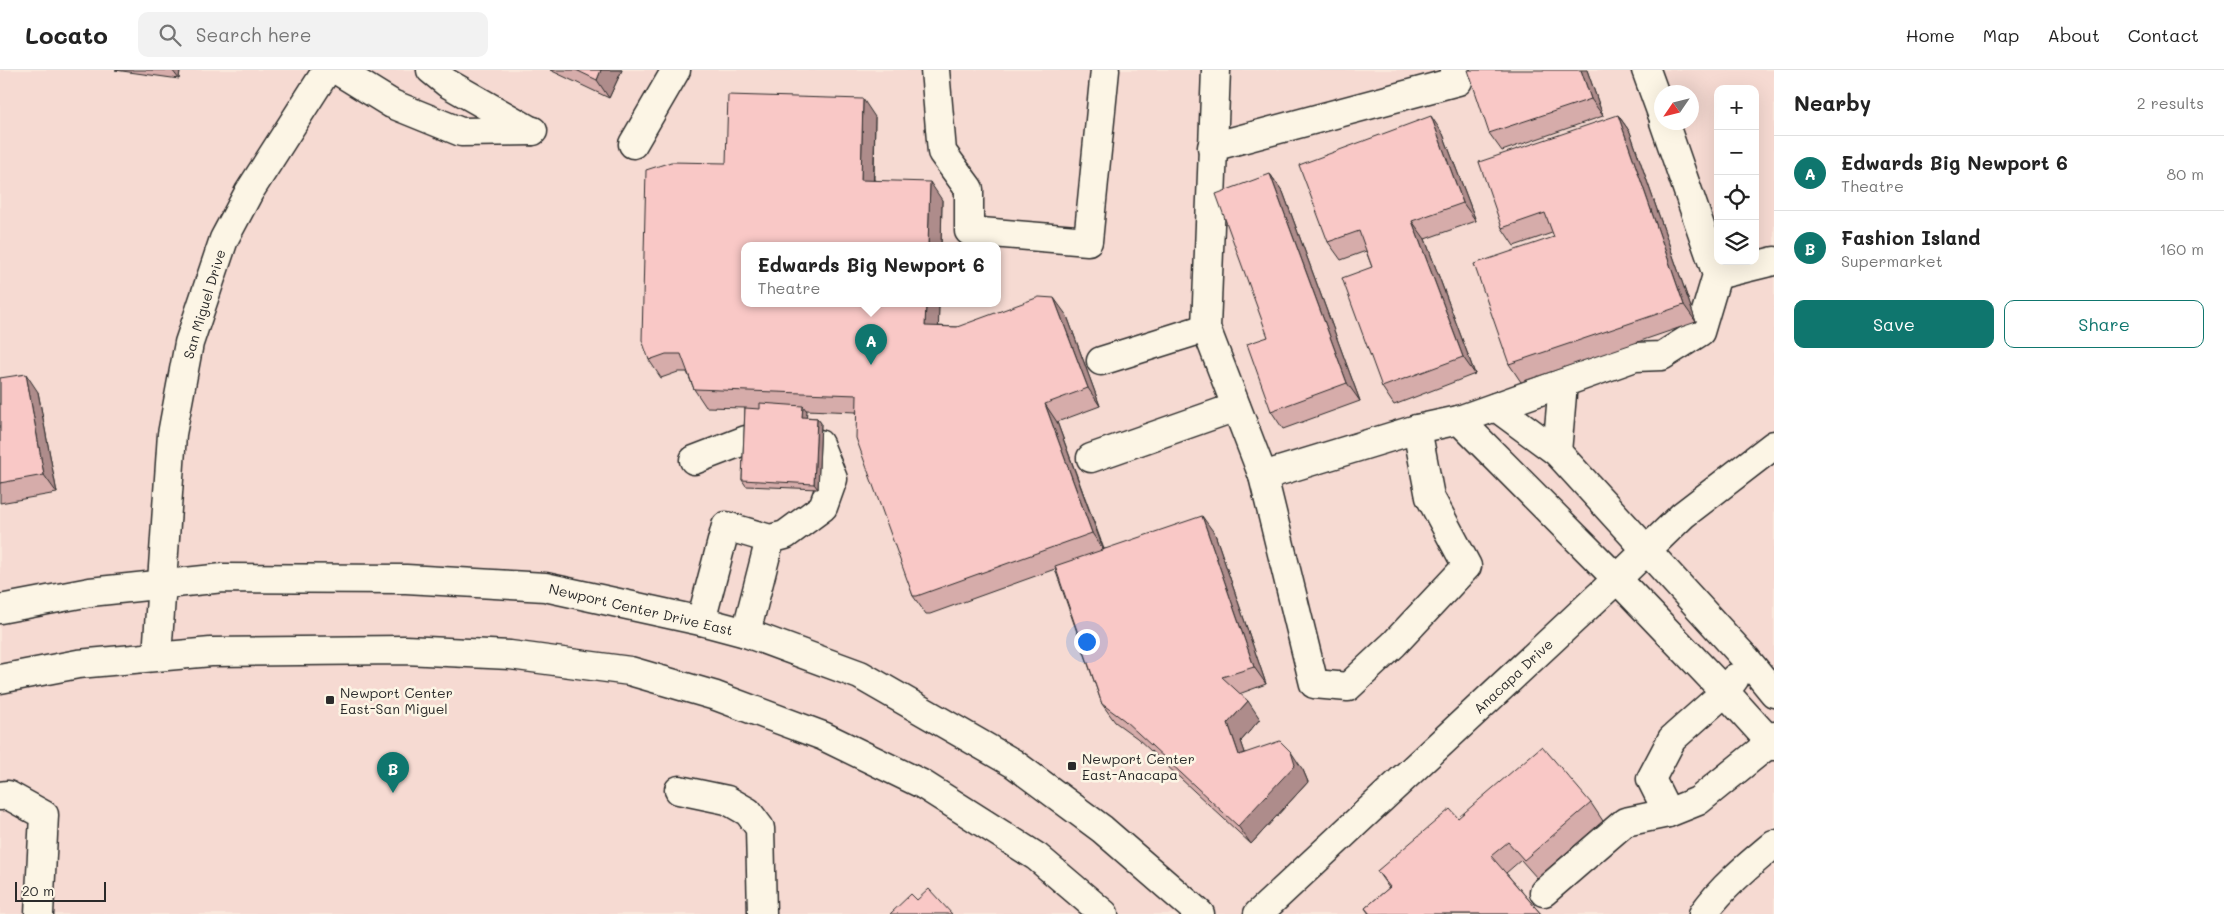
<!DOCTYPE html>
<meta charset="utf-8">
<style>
:root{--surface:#fff;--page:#f2f2f2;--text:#222;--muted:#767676;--line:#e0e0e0;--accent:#0f766e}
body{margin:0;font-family:Mali,sans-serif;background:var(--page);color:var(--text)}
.controls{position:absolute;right:15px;top:15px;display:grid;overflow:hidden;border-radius:10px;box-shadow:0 5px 20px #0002}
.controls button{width:45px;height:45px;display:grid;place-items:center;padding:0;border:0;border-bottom:1px solid var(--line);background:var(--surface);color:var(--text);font:25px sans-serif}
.compass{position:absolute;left:1654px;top:15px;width:45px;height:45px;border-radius:50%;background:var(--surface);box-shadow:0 5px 20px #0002;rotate:235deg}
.scale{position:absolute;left:15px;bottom:12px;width:91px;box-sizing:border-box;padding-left:5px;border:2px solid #2b2b2b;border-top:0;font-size:14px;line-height:18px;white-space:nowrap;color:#2b2b2b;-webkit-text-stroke:4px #fcf5e5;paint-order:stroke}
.you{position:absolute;left:1086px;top:571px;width:18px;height:18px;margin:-12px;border:4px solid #fff;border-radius:50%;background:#1a73e8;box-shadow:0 0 0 8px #1a73e833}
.badge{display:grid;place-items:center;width:32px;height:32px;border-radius:50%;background:var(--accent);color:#fff;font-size:16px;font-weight:700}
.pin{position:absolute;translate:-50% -41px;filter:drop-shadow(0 1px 2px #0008)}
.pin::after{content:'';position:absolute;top:26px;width:18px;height:15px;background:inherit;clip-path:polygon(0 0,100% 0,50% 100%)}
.popup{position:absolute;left:741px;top:172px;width:260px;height:65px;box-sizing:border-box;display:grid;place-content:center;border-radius:10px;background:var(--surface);filter:drop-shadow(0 1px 4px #0005);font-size:16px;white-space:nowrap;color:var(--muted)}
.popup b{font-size:19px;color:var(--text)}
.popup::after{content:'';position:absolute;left:50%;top:100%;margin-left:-10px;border:10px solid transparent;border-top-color:var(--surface)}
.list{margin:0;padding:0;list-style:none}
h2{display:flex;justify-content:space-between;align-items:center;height:65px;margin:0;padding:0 20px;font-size:21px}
h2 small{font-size:16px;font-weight:400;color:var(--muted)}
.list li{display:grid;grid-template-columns:32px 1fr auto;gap:15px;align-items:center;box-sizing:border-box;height:75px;padding:0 20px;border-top:1px solid var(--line)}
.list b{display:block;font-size:19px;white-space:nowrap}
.list p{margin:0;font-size:16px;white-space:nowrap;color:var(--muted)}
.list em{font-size:16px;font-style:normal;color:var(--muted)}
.actions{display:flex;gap:10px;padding:15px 20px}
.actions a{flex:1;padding:11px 0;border:1px solid var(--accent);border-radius:10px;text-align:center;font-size:18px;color:var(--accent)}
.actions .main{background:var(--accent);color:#fff}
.icon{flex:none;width:28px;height:28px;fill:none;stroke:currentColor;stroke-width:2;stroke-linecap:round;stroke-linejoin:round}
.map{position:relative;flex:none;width:1774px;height:844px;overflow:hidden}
header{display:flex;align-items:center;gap:30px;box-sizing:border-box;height:70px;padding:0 25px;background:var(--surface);border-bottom:1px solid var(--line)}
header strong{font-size:24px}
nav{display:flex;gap:28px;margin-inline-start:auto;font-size:18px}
.search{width:350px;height:45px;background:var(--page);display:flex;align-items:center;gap:12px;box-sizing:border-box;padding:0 18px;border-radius:10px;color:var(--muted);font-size:19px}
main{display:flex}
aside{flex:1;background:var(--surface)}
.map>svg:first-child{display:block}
</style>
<header>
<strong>Locato</strong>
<div class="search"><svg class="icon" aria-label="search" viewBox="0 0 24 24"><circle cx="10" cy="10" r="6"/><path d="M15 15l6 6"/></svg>Search here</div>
<nav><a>Home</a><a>Map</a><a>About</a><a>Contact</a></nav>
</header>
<main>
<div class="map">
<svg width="1774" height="844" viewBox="0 0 1774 844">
<rect width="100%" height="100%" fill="#fbe8dc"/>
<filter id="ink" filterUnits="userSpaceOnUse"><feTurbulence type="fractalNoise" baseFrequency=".02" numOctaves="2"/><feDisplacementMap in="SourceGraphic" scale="10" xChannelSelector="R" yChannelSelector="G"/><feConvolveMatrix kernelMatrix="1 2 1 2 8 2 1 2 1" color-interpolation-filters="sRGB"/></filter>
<g filter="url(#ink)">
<!-- built -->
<path fill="#f6dad2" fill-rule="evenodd" d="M0 0H1774V844H0ZM1718 19H1755V191H1718ZM1662 22H1692V52H1662ZM745 176H997V234H745Z"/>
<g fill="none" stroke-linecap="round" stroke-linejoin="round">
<!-- minor casing -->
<g stroke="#2b2b2b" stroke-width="31">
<g id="minor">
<path d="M337 0 392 34 461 62 533 61"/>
<path d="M431 0 447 13 531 61"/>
<path d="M935 0 942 82 969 119V161L1088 171 1105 0"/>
<path d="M1216 0 1206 258 1263 406 1417 359 1459 350 1635 287 1662 286 1700 262 1717 205 1664 52"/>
<path d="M1646 0 1662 44"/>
<path d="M633 74 676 0"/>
<path d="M1212 77 1458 11 1455 0"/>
<path d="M1717 205 1774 191"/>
<path d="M1101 291 1206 258"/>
<path d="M1496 337 1557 382 1747 590 1774 623"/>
<path d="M1459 350 1617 509 1725 622 1774 676"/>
<path d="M1557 382 1563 313"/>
<path d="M1091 388 1236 337"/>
<path d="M694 390 746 370H781L819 374 833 409 823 437 785 465 770 469 726 456 701 551"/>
<path d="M1263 406 1314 614 1348 617 1394 574 1467 496 1430 427 1417 359"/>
<path d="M746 563 770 469"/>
<path d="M679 720 727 730 748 742 760 758 762 844"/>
<path d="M0 726 8 725 44 745 39 844"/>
<path d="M1668 743 1651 709 1672 669 1725 622 1735 608"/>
<path d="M1544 822 1625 752 1668 743 1698 731 1771 672 1774 666"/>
<path d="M1258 844 1617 509 1683 445 1774 375"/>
<path d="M1703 844C1722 817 1749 795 1774 774"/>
</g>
</g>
<!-- major casing -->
<g stroke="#2b2b2b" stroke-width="31">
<g id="major">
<path d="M0 539 90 522 223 508 406 509 545 517 701 551 746 563 860 605 1013 693 1102 759 1200 844"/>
<path d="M157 586 172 364 189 273 224 169 249 122 327 0"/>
<path d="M0 609 78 594 211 582 405 580 510 585 630 601 716 626 823 666 922 714 1037 787 1104 844"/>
</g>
</g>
<!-- minor -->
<use href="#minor" stroke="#fcf5e5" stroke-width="28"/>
<!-- major -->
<use href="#major" stroke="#fcf5e5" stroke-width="28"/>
</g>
<!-- wall -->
<g fill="#d6acaa" stroke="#2b2b2b">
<path d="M115 0H180L179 9Z"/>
<path d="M550 0H622L609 28Z"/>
<path d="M1587 0 1603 46 1502 81 1489 63Z"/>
<path d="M1618 45 1630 62 1696 252 1521 312 1509 294 1554 167 1552 163 1514 176 1502 158Z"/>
<path d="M875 47 874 110 942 130 941 176H745V234H939L938 256 957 257 1067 246 1100 336 1057 352 1104 479 1215 464 1266 614 1239 624 1260 649 1241 671 1245 683 1303 700 1308 712 1251 774 1137 668 1115 652 1102 634 1055 499 930 544H926L913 526 856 342 806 340V347L817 348 821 353 818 419 746 416 742 410 745 338 706 337 694 319 687 302H678L661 308 649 290 726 93Z"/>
<path d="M1443 64 1476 151 1425 169 1475 304 1394 335 1382 317 1372 197 1366 181 1341 190 1328 172Z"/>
<path d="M1270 104 1283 122 1360 331 1283 359 1271 341 1268 267Z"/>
<path d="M0 308 38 322 57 423 0 433Z"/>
<path d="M1591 733 1603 751 1537 808 1521 790 1506 803 1541 844H1369L1365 838 1389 818 1377 801 1458 748Z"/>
</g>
<!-- shaded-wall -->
<g fill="#ae8c8b" stroke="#2b2b2b">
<path d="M172 0H180L179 9Z"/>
<path d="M601 0H622L609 28 597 10Z"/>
<path d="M1581 0H1587L1603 46 1591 29Z"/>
<path d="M863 29 875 47 873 127 861 110Z"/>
<path d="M1618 45 1630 62 1696 252 1684 235Z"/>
<path d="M1431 46 1443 64 1476 151 1463 133Z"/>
<path d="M1270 104 1283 122 1360 331 1347 313Z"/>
<path d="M930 112 942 130 941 176H928Z"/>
<path d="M1412 151 1425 169 1475 304 1463 287Z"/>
<path d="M1054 228 1067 246 1100 336 1088 318Z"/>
<path d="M926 234H939L938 273 925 256Z"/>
<path d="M26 304 38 322 57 423 44 405Z"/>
<path d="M1045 334 1057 352 1104 481 1092 463Z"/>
<path d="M803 336 807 341 806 352 802 347Z"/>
<path d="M817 348 821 353 818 419 814 414Z"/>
<path d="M1202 446 1215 464 1266 614 1254 597Z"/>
<path d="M1248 631 1260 649 1241 671 1252 703 1239 685 1228 653Z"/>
<path d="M1291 682 1303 700 1308 712 1251 774 1238 756Z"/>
</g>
<!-- building -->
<g fill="#f9c8c6" stroke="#2b2b2b">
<path d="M576 0H601L597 10Z"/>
<path d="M1468 0H1581L1591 29 1489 63Z"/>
<path d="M728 25 863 29 861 110 930 112 928 176H745V234H926L925 256 957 257 1039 227 1054 228 1088 318 1045 334 1092 463 917 526H913L856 368 857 325 694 319 681 284H666L649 290 642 270 646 100 671 92 726 93Z"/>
<path d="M1618 45 1684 235 1509 294 1474 194 1554 167 1545 143 1502 158 1479 92Z"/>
<path d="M1431 46 1463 133 1412 151 1463 287 1382 317 1342 208 1372 197 1359 161 1328 172 1299 95Z"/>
<path d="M1270 104 1347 313 1271 341 1247 274 1268 267 1216 124Z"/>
<path d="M26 304 44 405 0 413V308Z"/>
<path d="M760 333 803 336 802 347 817 348 814 414 742 410 745 338 760 339Z"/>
<path d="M1202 446 1254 597 1222 607 1248 631 1228 653 1239 685 1280 671 1291 682 1295 695 1238 756 1124 650 1102 634 1055 496Z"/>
<path d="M1542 676 1591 733 1524 790 1508 772 1491 786 1541 844H1370L1365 838 1390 817 1377 801 1450 739 1458 748Z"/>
<path d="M929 819 952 844H890L911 824 917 830Z"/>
</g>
</g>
<!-- markers -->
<g fill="#2b2b2b" stroke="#fcf5e5" stroke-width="2">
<rect x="325" y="625" width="10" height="10" rx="2.5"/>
<rect x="1067" y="691" width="10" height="10" rx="2.5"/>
</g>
<g text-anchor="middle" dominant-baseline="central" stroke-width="5" stroke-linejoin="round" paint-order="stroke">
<!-- street labels -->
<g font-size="14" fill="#2b2b2b" stroke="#fcf5e5">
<text transform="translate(204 234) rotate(-73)">San Miguel Drive</text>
<text transform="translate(641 539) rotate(13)">Newport Center Drive East</text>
<text transform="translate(1513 606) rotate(-43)">Anacapa Drive</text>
</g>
<!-- poi labels -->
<g font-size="14" fill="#2b2b2b" stroke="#fcf5e5" text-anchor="start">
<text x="340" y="622">Newport Center<tspan x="340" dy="16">East-San Miguel</tspan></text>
<text x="1082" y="688">Newport Center<tspan x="1082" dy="16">East-Anacapa</tspan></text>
</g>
</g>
</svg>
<div class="controls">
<button>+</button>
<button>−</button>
<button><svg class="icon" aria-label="locate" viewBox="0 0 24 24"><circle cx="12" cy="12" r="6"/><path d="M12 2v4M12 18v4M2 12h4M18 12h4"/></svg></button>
<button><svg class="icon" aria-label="layers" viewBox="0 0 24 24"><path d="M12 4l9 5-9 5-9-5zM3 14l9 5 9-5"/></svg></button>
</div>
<svg class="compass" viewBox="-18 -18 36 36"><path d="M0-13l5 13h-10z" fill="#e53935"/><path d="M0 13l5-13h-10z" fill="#767676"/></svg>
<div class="scale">20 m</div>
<div class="you"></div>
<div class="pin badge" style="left:871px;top:295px">A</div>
<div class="popup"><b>Edwards Big Newport 6</b>Theatre</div>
<div class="pin badge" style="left:393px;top:723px">B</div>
</div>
<aside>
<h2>Nearby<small>2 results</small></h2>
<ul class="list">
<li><span class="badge">A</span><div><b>Edwards Big Newport 6</b><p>Theatre</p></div><em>80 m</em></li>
<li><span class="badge">B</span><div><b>Fashion Island</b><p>Supermarket</p></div><em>160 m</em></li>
</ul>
<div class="actions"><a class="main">Save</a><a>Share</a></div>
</aside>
</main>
